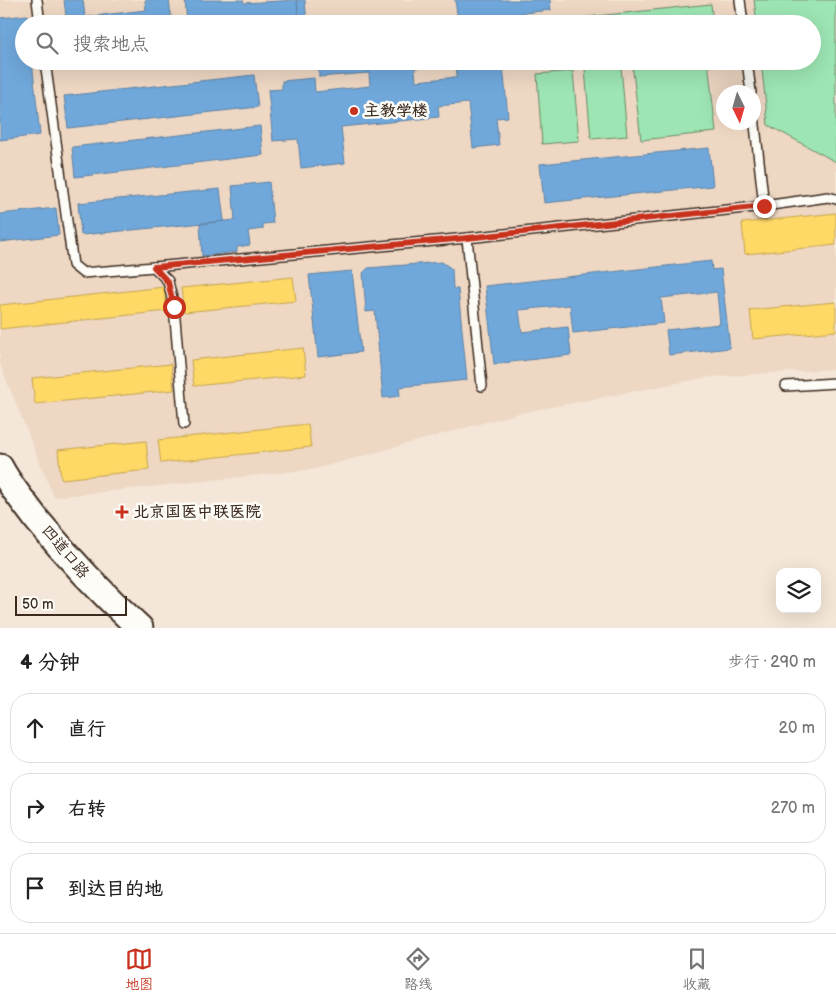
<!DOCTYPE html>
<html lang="zh">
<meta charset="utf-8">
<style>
:root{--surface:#fff;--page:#f2f2f2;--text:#222;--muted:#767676;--line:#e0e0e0;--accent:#c8321e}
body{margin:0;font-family:"Balsamiq Sans","LXGW WenKai TC",sans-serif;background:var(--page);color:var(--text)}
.controls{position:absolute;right:15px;bottom:15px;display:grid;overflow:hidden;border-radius:10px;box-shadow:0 5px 20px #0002}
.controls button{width:45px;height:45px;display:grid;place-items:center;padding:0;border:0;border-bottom:1px solid var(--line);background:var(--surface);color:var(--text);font:25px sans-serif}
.compass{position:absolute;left:716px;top:85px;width:45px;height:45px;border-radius:50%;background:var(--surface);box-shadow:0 5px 20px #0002;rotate:175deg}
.scale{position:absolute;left:15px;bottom:12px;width:112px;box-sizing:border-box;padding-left:5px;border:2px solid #3b2a1e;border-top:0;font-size:14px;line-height:18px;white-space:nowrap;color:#3b2a1e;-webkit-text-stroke:4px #fdfcf7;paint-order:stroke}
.stop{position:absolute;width:15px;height:15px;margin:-11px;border:4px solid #c8321e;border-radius:50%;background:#fff}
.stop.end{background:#c8321e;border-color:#fff;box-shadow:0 1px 5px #0008}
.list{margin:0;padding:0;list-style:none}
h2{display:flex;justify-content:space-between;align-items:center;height:65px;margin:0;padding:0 20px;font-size:21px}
h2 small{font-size:16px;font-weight:400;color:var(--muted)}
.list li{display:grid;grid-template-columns:32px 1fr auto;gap:15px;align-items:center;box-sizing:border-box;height:70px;margin:0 10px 10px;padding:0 10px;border:1px solid var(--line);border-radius:20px}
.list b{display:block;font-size:19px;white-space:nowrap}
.list em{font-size:16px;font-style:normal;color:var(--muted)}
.icon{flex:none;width:28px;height:28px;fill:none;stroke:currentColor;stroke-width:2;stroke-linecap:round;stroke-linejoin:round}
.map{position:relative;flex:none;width:836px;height:628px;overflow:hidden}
.search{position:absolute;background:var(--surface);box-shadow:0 5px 20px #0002;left:15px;right:15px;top:15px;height:55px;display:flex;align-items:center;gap:12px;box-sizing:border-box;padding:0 18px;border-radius:28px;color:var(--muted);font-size:19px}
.sheet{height:305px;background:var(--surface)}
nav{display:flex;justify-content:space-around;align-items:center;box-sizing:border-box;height:70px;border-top:1px solid var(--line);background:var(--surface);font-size:14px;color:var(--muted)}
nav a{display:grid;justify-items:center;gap:2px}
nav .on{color:var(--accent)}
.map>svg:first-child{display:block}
</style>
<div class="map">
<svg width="836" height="628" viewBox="0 0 836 628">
<rect width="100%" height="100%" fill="#f4e6d8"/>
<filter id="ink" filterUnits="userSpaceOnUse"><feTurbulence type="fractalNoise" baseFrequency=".02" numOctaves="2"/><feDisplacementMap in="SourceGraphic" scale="10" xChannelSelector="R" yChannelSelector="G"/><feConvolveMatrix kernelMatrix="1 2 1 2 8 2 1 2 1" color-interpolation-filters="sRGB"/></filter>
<g filter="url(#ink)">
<!-- built -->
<path fill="#eed7c3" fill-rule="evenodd" d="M0 0H836V369L709 377 519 413 315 469 54 497 0 364ZM24 24H812V61H24ZM724 92H754V122H724Z"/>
<!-- green -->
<g fill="#9de5b3" stroke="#6c8868">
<path d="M754 0H836V162L768 125 761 61H812V24H757Z"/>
<path d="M711 4 713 24H587L586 17Z"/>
<path d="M643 61H708L716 132 641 140 632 63Z"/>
<path d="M621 66 627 136 591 139 585 69Z"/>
<path d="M573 71 579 141 542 144 537 74Z"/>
</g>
<!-- homes -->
<g fill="#ffd966" stroke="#c4a450">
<path d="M836 213V245L745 254 742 223Z"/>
<path d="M293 277 296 301 184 312 181 288Z"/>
<path d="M164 287 167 311 0 329V305Z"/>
<path d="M836 302V331L753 339 750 310Z"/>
<path d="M303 348 306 375 194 386 191 360Z"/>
<path d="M171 364 174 390 35 404 32 378Z"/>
<path d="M308 424 311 447 161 463 158 440Z"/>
<path d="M146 441 149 470 61 479 58 450Z"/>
</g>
<!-- schools -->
<g fill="#6fa8dc" stroke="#5f82a3">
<path d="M64 0H83L85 17 146 10 145 0H169L172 24H67Z"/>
<path d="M185 0H243L244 3 297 0 299 24H187Z"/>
<path d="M297 0H305L307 24H299Z"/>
<path d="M455 0H550L551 10 458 20Z"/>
<path d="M27 15 28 24H24V61H32L40 135 0 140V18Z"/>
<path d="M318 61H327V67L368 64 369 73 319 77Z"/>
<path d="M368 61H414L416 81 457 77 456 62 491 61V66L503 65 508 117 496 118 499 145 473 148 468 103 438 106 439 117 341 127 345 163 301 168 298 139 273 141 268 90 282 89V81L314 78 315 92 370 86Z"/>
<path d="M414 61H453V64L415 68Z"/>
<path d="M254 75 258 107 68 128 64 96Z"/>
<path d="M260 126 263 155 75 177 72 147Z"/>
<path d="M709 148 713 186 544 203 540 164Z"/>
<path d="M269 182 273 223 263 224V229L248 231 250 245 237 247V252L202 256 200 224 235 220 232 186Z"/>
<path d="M220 189 224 221 81 235 78 203Z"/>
<path d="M56 208 59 235 0 242V214Z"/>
<path d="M711 261 712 270 721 269 730 348 669 355 666 330 720 324 717 292 661 298 664 323 573 333 570 305 519 310 522 332 568 327 571 355 494 364 485 286Z"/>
<path d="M442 262 452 269 453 289H458L467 380 399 387 400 396 383 398 375 311 366 312 363 273 368 268Z"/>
<path d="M352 271 361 352 318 357 309 275Z"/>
</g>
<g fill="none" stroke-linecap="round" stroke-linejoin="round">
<!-- lane casing -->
<g stroke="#3b2a1e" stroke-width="12">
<g id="lane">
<path d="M37 0 40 24"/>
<path d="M740 0 743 24"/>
<path d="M45 61 73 265 83 273 154 267 168 281 174 307 184 424"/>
<path d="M747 61 751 92"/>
<path d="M754 116 764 206"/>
<path d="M467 238 482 386"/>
<path d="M154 267 467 238 764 206 828 197 836 199"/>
<path d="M786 386 836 383"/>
</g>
</g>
<!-- secondary casing -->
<g stroke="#3b2a1e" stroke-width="29">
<path id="secondary" d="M0 467C10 486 24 502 37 520 70 560 101 593 140 628"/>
</g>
<!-- lane -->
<use href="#lane" stroke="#fdfcf7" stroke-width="9"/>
<!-- secondary -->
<use href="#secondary" stroke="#fdfcf7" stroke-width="25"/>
</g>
</g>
<g fill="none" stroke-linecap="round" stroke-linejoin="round" filter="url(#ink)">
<!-- route -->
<path stroke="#c8321e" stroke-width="6" d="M174 307 168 282 154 267 467 238 764 206"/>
</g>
<!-- markers -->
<g fill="#c8321e" stroke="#fdfcf7" stroke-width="2">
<circle cx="354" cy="111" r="5"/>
<path d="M119.5 504.5h5v5h5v5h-5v5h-5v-5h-5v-5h5z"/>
</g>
<g text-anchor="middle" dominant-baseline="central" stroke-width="5" stroke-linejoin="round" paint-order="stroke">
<!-- poi labels -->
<g font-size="16" font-weight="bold" fill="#3b2a1e" stroke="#fdfcf7" text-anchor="start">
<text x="364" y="111">主教学楼</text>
<text x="133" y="512">北京国医中联医院</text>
</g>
<!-- street labels -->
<g font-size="16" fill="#3b2a1e" stroke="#fdfcf7">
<text transform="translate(65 552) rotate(50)">四道口路</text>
</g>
</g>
</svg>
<div class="controls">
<button><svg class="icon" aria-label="layers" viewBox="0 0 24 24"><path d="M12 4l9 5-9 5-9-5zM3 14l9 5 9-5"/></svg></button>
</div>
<svg class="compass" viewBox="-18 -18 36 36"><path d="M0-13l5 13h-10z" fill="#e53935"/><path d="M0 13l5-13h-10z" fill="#767676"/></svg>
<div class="scale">50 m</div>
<div class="stop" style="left:174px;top:307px"></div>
<div class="stop end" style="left:764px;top:206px"></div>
<div class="search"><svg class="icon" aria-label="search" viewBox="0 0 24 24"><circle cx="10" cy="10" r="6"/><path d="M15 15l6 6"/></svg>搜索地点</div>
</div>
<section class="sheet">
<h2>4 分钟<small>步行 · 290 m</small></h2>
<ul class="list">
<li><svg class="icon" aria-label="ahead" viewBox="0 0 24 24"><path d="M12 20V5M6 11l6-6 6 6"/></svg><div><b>直行</b></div><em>20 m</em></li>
<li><svg class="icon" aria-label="right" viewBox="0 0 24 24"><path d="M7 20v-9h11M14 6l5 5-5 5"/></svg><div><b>右转</b></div><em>270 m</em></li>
<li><svg class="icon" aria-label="arrive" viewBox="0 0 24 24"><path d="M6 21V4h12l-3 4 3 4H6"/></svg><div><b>到达目的地</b></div></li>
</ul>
</section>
<nav>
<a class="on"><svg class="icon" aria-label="map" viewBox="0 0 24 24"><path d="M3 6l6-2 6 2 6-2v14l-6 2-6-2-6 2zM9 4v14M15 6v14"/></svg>地图</a>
<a><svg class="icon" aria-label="directions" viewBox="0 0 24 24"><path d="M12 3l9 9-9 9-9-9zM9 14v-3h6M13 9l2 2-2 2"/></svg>路线</a>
<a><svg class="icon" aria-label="saved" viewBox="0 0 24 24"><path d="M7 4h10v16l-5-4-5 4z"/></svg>收藏</a>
</nav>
